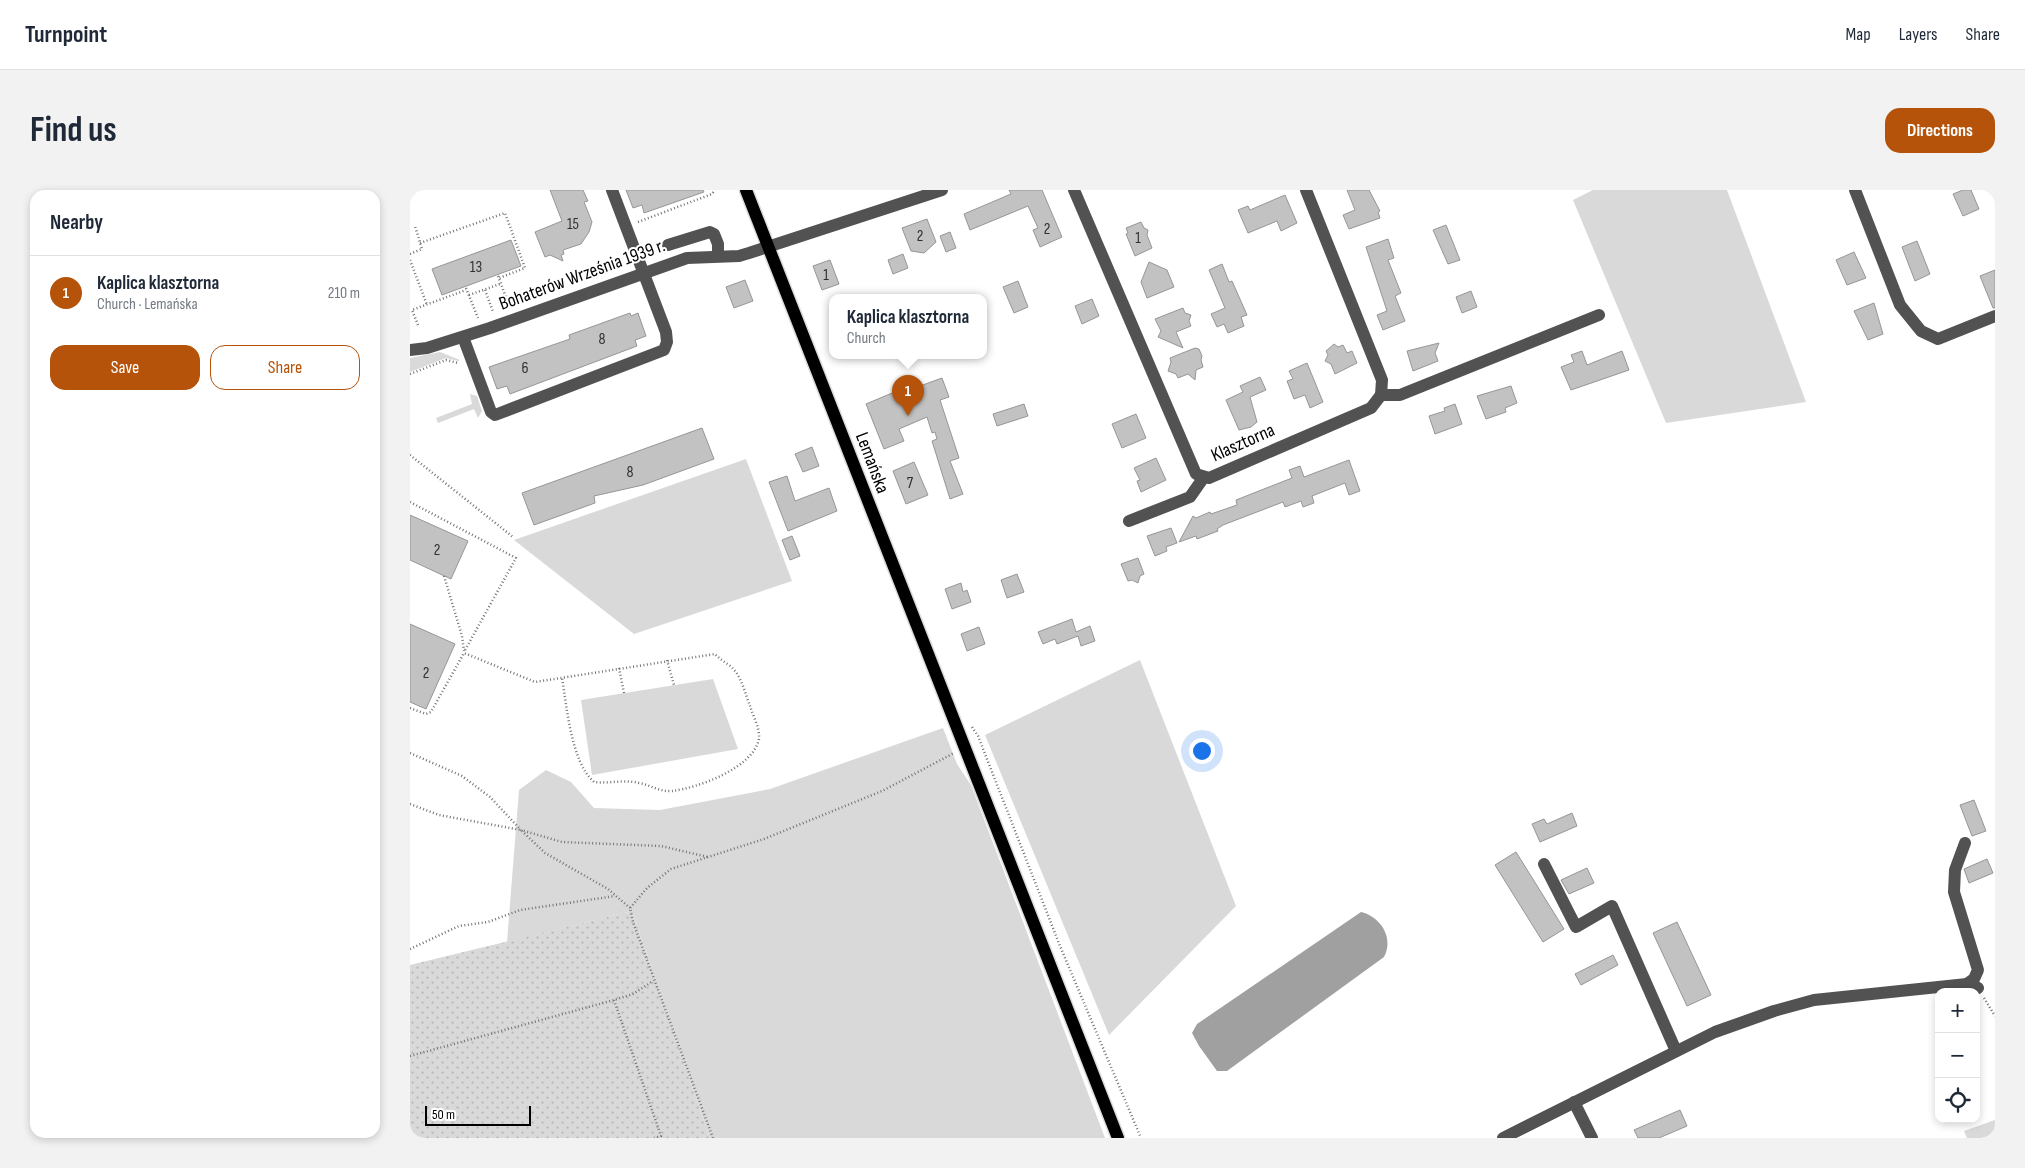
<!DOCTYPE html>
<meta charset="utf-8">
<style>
:root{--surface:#fff;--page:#f2f2f3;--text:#1f2937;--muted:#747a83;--line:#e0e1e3;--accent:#b45309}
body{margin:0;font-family:"Sofia Sans Condensed",sans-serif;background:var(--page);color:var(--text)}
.controls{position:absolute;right:15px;bottom:15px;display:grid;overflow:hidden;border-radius:10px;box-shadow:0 2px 8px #0003}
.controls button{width:45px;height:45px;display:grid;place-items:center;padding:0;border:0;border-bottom:1px solid var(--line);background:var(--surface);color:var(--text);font:25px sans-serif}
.scale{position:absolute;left:15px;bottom:12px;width:106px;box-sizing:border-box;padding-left:5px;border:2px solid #000;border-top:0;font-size:14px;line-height:18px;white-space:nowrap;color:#000;-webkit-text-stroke:4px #fff;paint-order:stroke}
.you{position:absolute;left:791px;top:560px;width:18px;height:18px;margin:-12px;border:4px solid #fff;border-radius:50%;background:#1a73e8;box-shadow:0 0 0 8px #1a73e833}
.badge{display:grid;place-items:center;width:32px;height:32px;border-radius:50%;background:var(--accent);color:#fff;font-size:16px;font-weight:700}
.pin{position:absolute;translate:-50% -41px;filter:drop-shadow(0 1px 2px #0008)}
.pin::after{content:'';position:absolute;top:26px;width:18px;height:15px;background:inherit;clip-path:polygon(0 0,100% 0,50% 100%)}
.popup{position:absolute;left:419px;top:104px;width:158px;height:65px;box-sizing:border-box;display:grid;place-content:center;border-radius:10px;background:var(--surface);filter:drop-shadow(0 1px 4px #0005);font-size:16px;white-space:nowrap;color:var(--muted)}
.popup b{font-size:19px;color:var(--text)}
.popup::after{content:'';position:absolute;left:50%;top:100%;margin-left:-10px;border:10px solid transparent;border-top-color:var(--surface)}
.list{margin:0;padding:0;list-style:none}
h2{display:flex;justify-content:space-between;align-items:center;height:65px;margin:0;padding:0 20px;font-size:21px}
h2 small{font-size:16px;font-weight:400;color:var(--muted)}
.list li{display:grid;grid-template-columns:32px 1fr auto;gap:15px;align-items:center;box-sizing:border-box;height:75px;padding:0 20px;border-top:1px solid var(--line)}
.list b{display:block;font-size:19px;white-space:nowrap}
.list p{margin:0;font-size:16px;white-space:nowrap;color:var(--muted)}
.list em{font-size:16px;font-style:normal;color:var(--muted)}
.actions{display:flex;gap:10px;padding:15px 20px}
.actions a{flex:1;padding:11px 0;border:1px solid var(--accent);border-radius:15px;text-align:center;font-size:18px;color:var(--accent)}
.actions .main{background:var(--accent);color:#fff}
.icon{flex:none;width:28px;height:28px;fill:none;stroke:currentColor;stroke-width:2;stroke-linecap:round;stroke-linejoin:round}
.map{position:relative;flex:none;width:1585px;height:948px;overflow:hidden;border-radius:15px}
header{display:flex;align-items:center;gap:30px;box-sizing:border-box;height:70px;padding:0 25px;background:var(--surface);border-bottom:1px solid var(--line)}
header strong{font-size:24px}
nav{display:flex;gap:28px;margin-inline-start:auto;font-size:18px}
.intro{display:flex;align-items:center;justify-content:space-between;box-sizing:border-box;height:120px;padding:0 30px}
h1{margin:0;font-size:35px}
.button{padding:12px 22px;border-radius:15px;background:var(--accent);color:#fff;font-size:18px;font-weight:700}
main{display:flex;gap:30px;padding:0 30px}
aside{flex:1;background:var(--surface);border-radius:15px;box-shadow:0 2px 8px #0003}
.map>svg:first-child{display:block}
</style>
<header>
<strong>Turnpoint</strong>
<nav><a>Map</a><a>Layers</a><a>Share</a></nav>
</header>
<div class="intro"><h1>Find us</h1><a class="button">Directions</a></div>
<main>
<aside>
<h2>Nearby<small></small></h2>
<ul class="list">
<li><span class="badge">1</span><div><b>Kaplica klasztorna</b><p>Church · Lemańska</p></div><em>210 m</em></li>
</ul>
<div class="actions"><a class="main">Save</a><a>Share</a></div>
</aside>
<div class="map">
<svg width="1585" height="948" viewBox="0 0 1585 948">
<defs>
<pattern id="garden-dots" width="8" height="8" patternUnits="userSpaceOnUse" patternTransform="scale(1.25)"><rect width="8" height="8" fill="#d9d9d9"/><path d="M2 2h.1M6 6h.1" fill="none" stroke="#b8b8b8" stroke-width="1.8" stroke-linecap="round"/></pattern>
</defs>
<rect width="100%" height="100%" fill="#fff"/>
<!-- grass -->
<g fill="#d9d9d9">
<path d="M1183 0H1317L1396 212 1256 233 1163 10Z"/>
<path d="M30 162 50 170 48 171 36 168 0 182V168Z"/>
<path d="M60 204 67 206 72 221 68 228 64 219 28 233 26 228 62 214Z"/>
<path d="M336 269 382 391 224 444 104 350Z"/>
<path d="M730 470 826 716 699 845 575 545Z"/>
<path d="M303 489 328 559 182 585 171 510Z"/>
<path d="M533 538 547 574 561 595 695 948H300L222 721 97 752 109 600 136 580 161 592 184 618 250 620 360 599Z"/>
<path d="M1585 930V948H1557L1554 941Z"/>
</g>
<!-- garden -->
<path fill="url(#garden-dots)" d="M222 721 300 948H0V775Z"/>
<!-- water -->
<path fill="#a0a0a0" d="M951 722C971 727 984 748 974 767L817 881H807L789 856 782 843 787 834Z"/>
<!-- building -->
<g fill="#c2c2c2" stroke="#969696">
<path d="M140 0H173L178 11 174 12 182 32 179 42 171 54 153 60 154 64 151 65 153 71 140 65 135 67 125 42 152 31Z"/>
<path d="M216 0H293L294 2 234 23 232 15 223 18Z"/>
<path d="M599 0H632L652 47 630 57 623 40 628 38 618 16 560 40 554 24 601 4Z"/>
<path d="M937 0H959L970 21 968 22 970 28 939 39 933 25 945 20Z"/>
<path d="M1553 0H1561L1569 19 1553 26 1543 4Z"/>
<path d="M875 5 887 33 871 41 867 31 838 43 828 20 838 16 840 20Z"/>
<path d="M517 29 526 52 514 63 501 61 492 38Z"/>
<path d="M731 32 734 38 738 40 737 45 742 58 725 66 716 44 718 43 716 38Z"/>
<path d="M1036 35 1050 70 1038 74 1023 40Z"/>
<path d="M540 42 546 58 536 62 530 46Z"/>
<path d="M978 49 984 68 978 70 991 103 985 106 995 131 973 140 967 125 977 121 956 57Z"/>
<path d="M101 50 111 76 32 105 22 79Z"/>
<path d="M1507 51 1520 84 1505 91 1492 57Z"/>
<path d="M1444 62 1456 88 1437 95 1426 70Z"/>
<path d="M493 64 498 78 483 84 478 70Z"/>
<path d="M420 70 429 94 412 100 403 76Z"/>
<path d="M739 72 757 80 764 97 737 108 731 92Z"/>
<path d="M812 74 819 92 822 91 837 125 831 127 834 136 818 143 814 134 807 137 801 124 815 118 799 80Z"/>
<path d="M1585 80V118H1583L1570 86Z"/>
<path d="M335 90 343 111 324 118 316 97Z"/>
<path d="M608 91 618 117 604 123 593 97Z"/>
<path d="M1061 101 1067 117 1052 123 1046 107Z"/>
<path d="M682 109 689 126 672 134 665 116Z"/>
<path d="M1464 113 1473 144 1458 150 1444 121Z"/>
<path d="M773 118 775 123 781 125 779 131 781 136 766 142 773 158 748 147 751 141 745 129Z"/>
<path d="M220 123 221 126 228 123 236 146 225 150 227 156 100 204 97 196 87 199 79 177 160 149 159 145Z"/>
<path d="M1029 153 1025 163 1028 171 1003 181 997 161Z"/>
<path d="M924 154 928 157 933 155 937 163 942 161 947 173 925 184 921 174 915 171 918 165 916 161Z"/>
<path d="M785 158 789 159 792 166 791 170 793 177 786 180 785 190 778 184 768 188 766 184 758 181 761 172 760 168Z"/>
<path d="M1172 161 1177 175 1212 161 1219 180 1161 200 1151 177 1164 172 1161 165Z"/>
<path d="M897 173 913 212 900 218 895 205 884 209 877 191 883 189 879 181Z"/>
<path d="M850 187 856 200 840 207 847 232 841 237 829 240 816 210 833 202 830 196Z"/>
<path d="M532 188 539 207 530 210 549 268 540 271 553 304 540 309 522 251 527 249 525 242 522 243 517 227 489 239 494 251 474 259 456 214 494 198 509 193 510 196Z"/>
<path d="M1101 196 1107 213 1095 218 1096 222 1076 229 1067 206Z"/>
<path d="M614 214 618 226 587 236 583 224Z"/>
<path d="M1045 214 1052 234 1025 244 1019 226 1035 221 1034 218Z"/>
<path d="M726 224 736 248 712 258 702 234Z"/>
<path d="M292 238 304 269 233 295 184 306 185 313 124 335 112 303Z"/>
<path d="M402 257 409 276 393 282 385 264Z"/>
<path d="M746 268 756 290 731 302 727 291 730 290 724 278Z"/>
<path d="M939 270 950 301 939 305 935 293 902 306 904 313 893 317 891 311 875 317 873 312 813 335 807 339 808 341 787 349 786 346 769 352 783 326 786 328 800 322 801 324 827 315 826 310 882 288 879 280 890 276 894 287Z"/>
<path d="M504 272 518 305 496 314 483 281Z"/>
<path d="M377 286 385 311 419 298 427 321 378 341 359 292Z"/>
<path d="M0 325 58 351 41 389 0 370Z"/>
<path d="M761 338 767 353 756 357 757 361 745 366 737 346Z"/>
<path d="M382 346 390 366 380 370 372 350Z"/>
<path d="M728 368 734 384 730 386 728 393 722 390 718 391 711 374Z"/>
<path d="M607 384 614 402 597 408 591 390Z"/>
<path d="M551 393 553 402 557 400 561 412 542 419 535 399Z"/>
<path d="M662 429 666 442 680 436 685 451 671 456 668 446 647 454 645 449 633 454 628 442Z"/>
<path d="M0 434 45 454 16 519 0 512Z"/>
<path d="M569 437 575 454 557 461 551 444Z"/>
<path d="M1564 610 1576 641 1562 646 1550 615Z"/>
<path d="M1162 623 1167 636 1130 652 1122 634 1134 629 1137 634Z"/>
<path d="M1106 662 1154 739 1133 752 1085 675Z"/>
<path d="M1577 669 1583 683 1559 693 1554 679Z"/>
<path d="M1177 678 1184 693 1159 704 1151 690Z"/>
<path d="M1267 732 1301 805 1277 816 1243 743Z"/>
<path d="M1203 765 1208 775 1171 795 1165 784Z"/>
<path d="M1270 920 1277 936 1249 948H1228L1224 940Z"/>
</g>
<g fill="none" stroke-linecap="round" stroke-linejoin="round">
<!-- major casing -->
<g stroke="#dbdbdb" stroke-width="15">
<path id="major" d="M336 0 708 948"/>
</g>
<!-- path -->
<g stroke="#747474" stroke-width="2.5" stroke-dasharray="1 2.5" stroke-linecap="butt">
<path d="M228 32 302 4 305 0"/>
<path d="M10 53 95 23 115 78 89 88"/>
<path d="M0 64 12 59 5 36"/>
<path d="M0 70 17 115"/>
<path d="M88 86 100 118"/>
<path d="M56 98 68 128"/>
<path d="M75 100 83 122"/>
<path d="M59 105 90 94"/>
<path d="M8 135 2 120 56 100"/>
<path d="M0 184 36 170 48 173"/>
<path d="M0 265 103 347"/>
<path d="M0 312 106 368 54 462"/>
<path d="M34 386 52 446 54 461"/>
<path d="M257 470 264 495"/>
<path d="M209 478 214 503"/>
<path d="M0 518 16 524 21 522 54 463 125 492 305 464C311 471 320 474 325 481 332 489 336 506 340 516 343 526 350 538 349 549 343 578 288 598 262 601 249 602 241 595 229 593 214 589 199 594 184 592 161 572 157 517 152 488"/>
<path d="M562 537 568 546 650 756 731 948"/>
<path d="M0 563 52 586 80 607 111 640 152 652 251 656 298 667"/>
<path d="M0 614 29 625 111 640 135 663 198 699 220 718"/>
<path d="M0 759 49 736 78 732 110 720 205 706"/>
<path d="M1574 808 1585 826"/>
<path d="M204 810 251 946 244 948"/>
<path d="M0 866 204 810 223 804 243 791"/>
<path d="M303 948 223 732 220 718 237 698 261 679 354 649 472 601 544 563"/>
</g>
<!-- minor -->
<g stroke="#525252" stroke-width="12">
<path d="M664 0 786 284 799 288 961 218 971 205 972 190 896 0"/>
<path d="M1445 0 1490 115 1511 141 1528 149 1585 126"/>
<path d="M258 55 300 42 304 44 308 54V65"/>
<path d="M53 147 81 222 85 225 254 160 257 152 256 142 202 0"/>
<path d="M0 160 17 158 80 138 277 68 329 66 339 63 532 0"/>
<path d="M971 205H990L1189 125"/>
<path d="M719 331 780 307 794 287"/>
<path d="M1555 653 1545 680 1544 702 1568 780 1564 789 1557 794"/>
<path d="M1134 674 1166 737 1202 716 1266 861"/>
<path d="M1164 912 1182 948"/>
<path d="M1093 948 1305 842 1364 821 1404 810 1557 794 1568 798"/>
</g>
<!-- major -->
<use href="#major" stroke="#000" stroke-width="12"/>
</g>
<g text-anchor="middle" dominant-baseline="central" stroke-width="4" stroke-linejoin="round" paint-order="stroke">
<!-- number labels -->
<g font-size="16" fill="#303030">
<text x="163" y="34">15</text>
<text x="637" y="39">2</text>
<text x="510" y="46">2</text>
<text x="728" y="48">1</text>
<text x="66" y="77">13</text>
<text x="416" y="85">1</text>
<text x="192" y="149">8</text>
<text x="115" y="178">6</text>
<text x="220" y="282">8</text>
<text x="500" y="293">7</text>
<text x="27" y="360">2</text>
<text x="16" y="483">2</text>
</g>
<!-- street labels -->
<g font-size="19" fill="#000" stroke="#fff">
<text transform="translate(172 85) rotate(-20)">Bohaterów Września 1939 r.</text>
<text transform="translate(833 253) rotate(-24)">Klasztorna</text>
<text transform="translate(462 273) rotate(69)">Lemańska</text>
</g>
</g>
</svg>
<div class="controls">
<button>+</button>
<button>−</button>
<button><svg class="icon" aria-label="locate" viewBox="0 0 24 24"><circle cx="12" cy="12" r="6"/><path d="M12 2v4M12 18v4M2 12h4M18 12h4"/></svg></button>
</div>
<div class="scale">50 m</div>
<div class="you"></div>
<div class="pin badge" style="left:498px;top:226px">1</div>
<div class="popup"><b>Kaplica klasztorna</b>Church</div>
</div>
</main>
